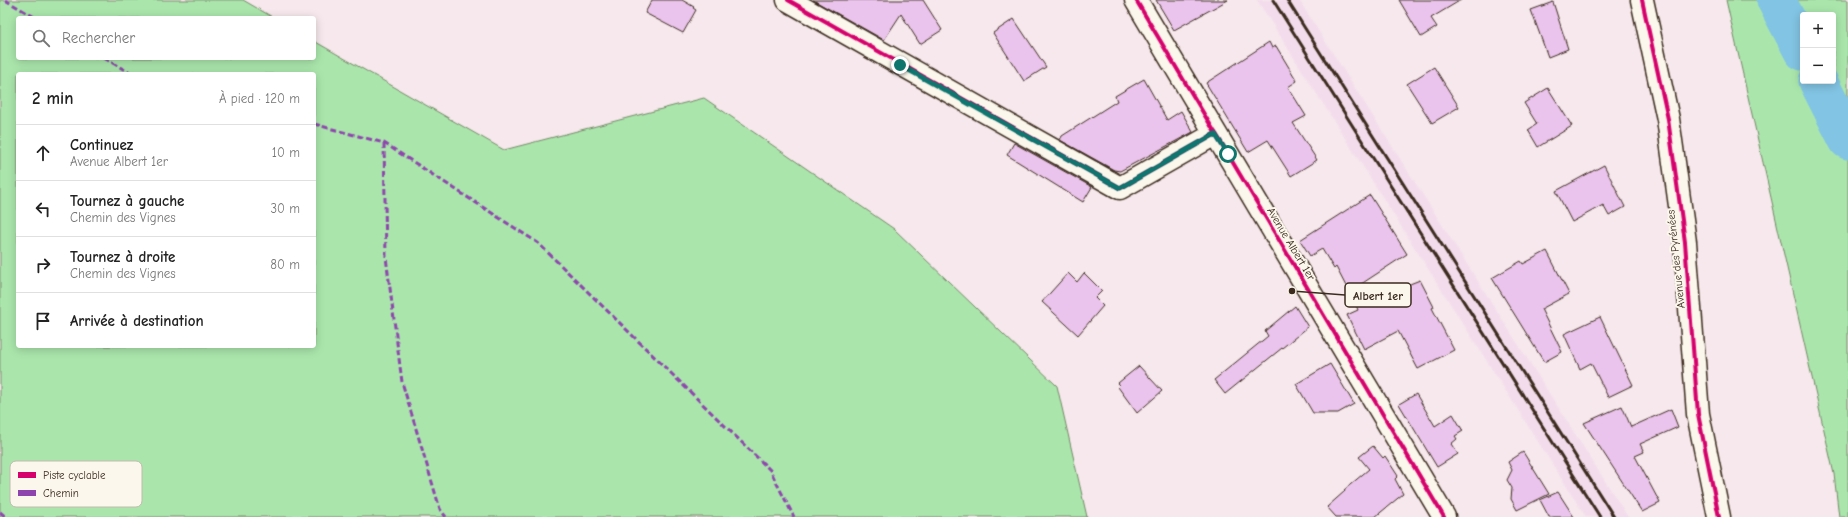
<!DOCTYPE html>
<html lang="fr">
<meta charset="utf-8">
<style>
:root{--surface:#fff;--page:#f6f6f6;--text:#222;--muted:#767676;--line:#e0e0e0}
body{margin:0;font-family:"Comic Neue",sans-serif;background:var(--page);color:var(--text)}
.controls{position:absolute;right:12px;top:12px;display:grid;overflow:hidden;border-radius:4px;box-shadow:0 2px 10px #0003}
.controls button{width:36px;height:36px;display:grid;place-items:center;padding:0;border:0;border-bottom:1px solid var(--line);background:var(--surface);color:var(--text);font:20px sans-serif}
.stop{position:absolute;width:12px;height:12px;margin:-9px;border:3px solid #0f766e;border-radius:50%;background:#fff}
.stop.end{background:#0f766e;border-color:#fff;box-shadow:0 1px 4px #0008}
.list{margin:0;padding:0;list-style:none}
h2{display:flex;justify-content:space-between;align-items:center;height:52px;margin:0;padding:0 16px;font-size:17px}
h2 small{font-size:13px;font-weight:400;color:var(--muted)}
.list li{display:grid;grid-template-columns:26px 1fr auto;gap:12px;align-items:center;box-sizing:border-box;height:56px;padding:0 16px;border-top:1px solid var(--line)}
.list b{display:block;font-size:15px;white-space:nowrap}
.list p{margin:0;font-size:13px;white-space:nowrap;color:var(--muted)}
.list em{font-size:13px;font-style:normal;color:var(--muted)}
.icon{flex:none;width:22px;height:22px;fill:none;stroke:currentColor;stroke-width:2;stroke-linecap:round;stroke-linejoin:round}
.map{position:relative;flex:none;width:1848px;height:517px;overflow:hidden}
.search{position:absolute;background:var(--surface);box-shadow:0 2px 10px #0003;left:16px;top:16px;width:300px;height:44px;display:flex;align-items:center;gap:10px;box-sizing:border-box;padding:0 14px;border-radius:4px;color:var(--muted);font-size:15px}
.panel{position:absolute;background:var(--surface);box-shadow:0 2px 10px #0003;left:16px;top:72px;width:300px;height:276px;border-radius:4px}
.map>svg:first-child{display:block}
</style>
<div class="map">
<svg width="1848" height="517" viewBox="0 0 1848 517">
<rect width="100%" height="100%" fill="#f6e8ec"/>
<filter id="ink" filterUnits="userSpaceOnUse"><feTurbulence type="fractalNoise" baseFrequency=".025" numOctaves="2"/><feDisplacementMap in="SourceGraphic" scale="8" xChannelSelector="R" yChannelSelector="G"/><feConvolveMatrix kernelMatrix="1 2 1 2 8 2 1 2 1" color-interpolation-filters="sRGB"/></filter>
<g filter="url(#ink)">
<!-- built -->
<path fill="#f3ddec" d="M1257 0H1299L1628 517H1586Z"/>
<!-- green -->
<g fill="#aae6ac" stroke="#728865" fill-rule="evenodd">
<path d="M0 0H243L274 18H18V58H314V41L504 150 704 98 894 229 1057 386 1087 517H0ZM18 74H314V346H18Z"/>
<path d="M1726 0H1848V517H1839L1834 474ZM1803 15H1833V81H1803Z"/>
</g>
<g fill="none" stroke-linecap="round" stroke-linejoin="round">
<!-- river -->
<g stroke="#82c4e3" stroke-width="39">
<path d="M1776 0 1803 51"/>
<path d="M1818 81 1848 140"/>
</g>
</g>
<!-- building -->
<g fill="#ebc4ed" stroke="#3b2a1e">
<path d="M652 0H682L694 7 693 8 696 10 683 33 645 13Z"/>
<path d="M813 0H923L942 30 920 44 901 14 884 40Z"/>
<path d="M1156 0H1228L1174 30Z"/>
<path d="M1399 0H1461L1431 18 1437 27 1421 37Z"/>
<path d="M1553 2 1568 49 1548 57 1531 10Z"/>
<path d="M1014 19 1046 67 1024 81 993 33Z"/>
<path d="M1269 42 1272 48 1276 46 1297 81 1288 87 1306 116 1293 123 1317 160 1291 176 1268 140 1248 152 1206 83Z"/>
<path d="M1434 67 1459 107 1432 123 1407 84Z"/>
<path d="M1144 79 1167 120 1181 111 1193 132 1120 171 1114 170 1060 140 1062 136 1117 101 1115 96Z"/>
<path d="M1548 88 1572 126 1538 147 1528 130 1537 124 1524 103Z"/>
<path d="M1014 143 1092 187 1083 202 1007 155Z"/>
<path d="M1604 165 1625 207 1609 216 1603 205 1572 222 1556 191Z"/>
<path d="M1370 195 1407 254 1349 292 1336 267 1334 269 1322 249 1310 256 1300 240Z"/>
<path d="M1547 251 1569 294 1541 309 1562 352 1544 362 1492 278 1521 261 1523 264Z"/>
<path d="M1068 273 1077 282 1084 273 1102 291 1095 298 1103 306 1078 335 1042 302Z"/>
<path d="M1420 280 1434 307 1432 308 1454 350 1418 369 1398 331 1364 349 1347 315 1358 310 1356 305Z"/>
<path d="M1295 306 1308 327 1225 394 1214 380 1268 336 1265 331Z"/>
<path d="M1600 317 1633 385 1608 397 1591 363 1580 369 1564 334Z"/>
<path d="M1330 364 1354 404 1338 413H1313L1296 384Z"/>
<path d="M1139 366 1162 391 1137 413 1118 387 1120 385 1118 383Z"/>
<path d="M1416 394 1435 426 1453 414 1463 431 1455 436 1457 439 1451 444 1458 454 1437 467 1399 404Z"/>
<path d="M1622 406 1631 427 1671 409 1678 427 1640 444 1644 452 1635 456 1660 503 1642 512 1584 423Z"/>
<path d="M1373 446 1383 458 1385 456 1398 476 1395 479 1403 494 1375 517H1336L1327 507 1345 491 1344 490 1369 469 1359 457Z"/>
<path d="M1523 452 1549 494 1517 510 1511 499 1512 488 1507 480 1512 470 1508 462Z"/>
<path d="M1558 492 1574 517H1549L1540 500Z"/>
</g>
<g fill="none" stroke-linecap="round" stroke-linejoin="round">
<!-- minor casing -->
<g stroke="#3b2a1e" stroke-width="25">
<g id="minor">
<path d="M788 0 1120 188 1215 134"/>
<path d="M1642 0 1668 119 1685 242 1698 414 1719 517"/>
</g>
</g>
<!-- secondary casing -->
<g stroke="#3b2a1e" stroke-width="25">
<path id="secondary" d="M1136 0 1444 517"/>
</g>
<!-- minor -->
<use href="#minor" stroke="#fbf7ec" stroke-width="22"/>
<!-- secondary -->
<use href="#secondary" stroke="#fbf7ec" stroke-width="22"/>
<!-- rail -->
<g stroke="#3b2a1e" stroke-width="3">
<path d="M1273 0 1600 517"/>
<path d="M1287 0 1614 517"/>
</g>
<!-- quiet -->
<g stroke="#8e44ad" stroke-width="3" stroke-dasharray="6 3" stroke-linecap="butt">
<path d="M5 0 36 18"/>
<path d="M104 58 132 74"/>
<path d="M314 124 384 143 538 243 770 470 794 517"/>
<path d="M384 143 386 257 402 382 440 509 446 517"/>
<path d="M0 512 6 517"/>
</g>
<!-- cycleway casing -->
<g stroke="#fbf7ec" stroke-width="6">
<g id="cycleway">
<path d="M788 0 1120 188 1215 134"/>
<path d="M1136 0 1444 517"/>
<path d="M1642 0 1668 119 1685 242 1698 414 1719 517"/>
</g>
</g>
<!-- cycleway -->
<use href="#cycleway" stroke="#d6006c" stroke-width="4"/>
</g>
</g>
<g fill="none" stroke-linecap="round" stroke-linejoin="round" filter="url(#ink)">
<!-- route -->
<path stroke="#0f766e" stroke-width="5" d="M900 65 1120 188 1215 134 1228 154"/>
</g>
<g text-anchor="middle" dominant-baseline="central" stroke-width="4" stroke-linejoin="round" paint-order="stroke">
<!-- street labels -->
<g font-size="11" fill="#3b2a1e" stroke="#fbf7ec">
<text transform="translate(1291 244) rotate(59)">Avenue Albert 1er</text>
<text transform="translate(1676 259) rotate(-96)">Avenue des Pyrénées</text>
</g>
</g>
<!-- legend -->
<rect x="10" y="461" width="132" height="46" rx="6" fill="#fbf7ec" stroke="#c1baae" stroke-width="1"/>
<rect x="18" y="472" width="18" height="6" fill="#d6006c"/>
<rect x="18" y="490" width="18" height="6" fill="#8e44ad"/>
<g font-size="11" fill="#3b2a1e">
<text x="43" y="479">Piste cyclable</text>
<text x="43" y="497">Chemin</text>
</g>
<!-- callouts -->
<path fill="none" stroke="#3b2a1e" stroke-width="1.5" d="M1292 291L1345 295"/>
<circle fill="#3b2a1e" stroke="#fbf7ec" stroke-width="1.5" cx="1292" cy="291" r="4"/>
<rect fill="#fbf7ec" stroke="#3b2a1e" stroke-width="1.5" x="1345" y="283" width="66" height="24" rx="4"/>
<g font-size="12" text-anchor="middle" font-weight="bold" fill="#3b2a1e">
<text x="1378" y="300">Albert 1er</text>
</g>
</svg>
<div class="controls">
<button>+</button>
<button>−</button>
</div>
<div class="stop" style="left:1228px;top:154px"></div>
<div class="stop end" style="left:900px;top:65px"></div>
<div class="search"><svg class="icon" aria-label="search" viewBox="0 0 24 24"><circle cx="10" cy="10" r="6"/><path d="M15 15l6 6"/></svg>Rechercher</div>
<section class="panel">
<h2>2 min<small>À pied · 120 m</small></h2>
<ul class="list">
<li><svg class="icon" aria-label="ahead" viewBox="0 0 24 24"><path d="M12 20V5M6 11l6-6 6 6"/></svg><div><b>Continuez</b><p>Avenue Albert 1er</p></div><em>10 m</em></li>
<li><svg class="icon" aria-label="left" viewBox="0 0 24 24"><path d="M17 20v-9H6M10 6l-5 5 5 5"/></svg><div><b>Tournez à gauche</b><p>Chemin des Vignes</p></div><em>30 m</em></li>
<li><svg class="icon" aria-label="right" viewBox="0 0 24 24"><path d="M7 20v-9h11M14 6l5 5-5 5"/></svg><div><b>Tournez à droite</b><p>Chemin des Vignes</p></div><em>80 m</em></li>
<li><svg class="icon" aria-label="arrive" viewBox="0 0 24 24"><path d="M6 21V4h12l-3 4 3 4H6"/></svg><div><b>Arrivée à destination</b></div></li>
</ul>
</section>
</div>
